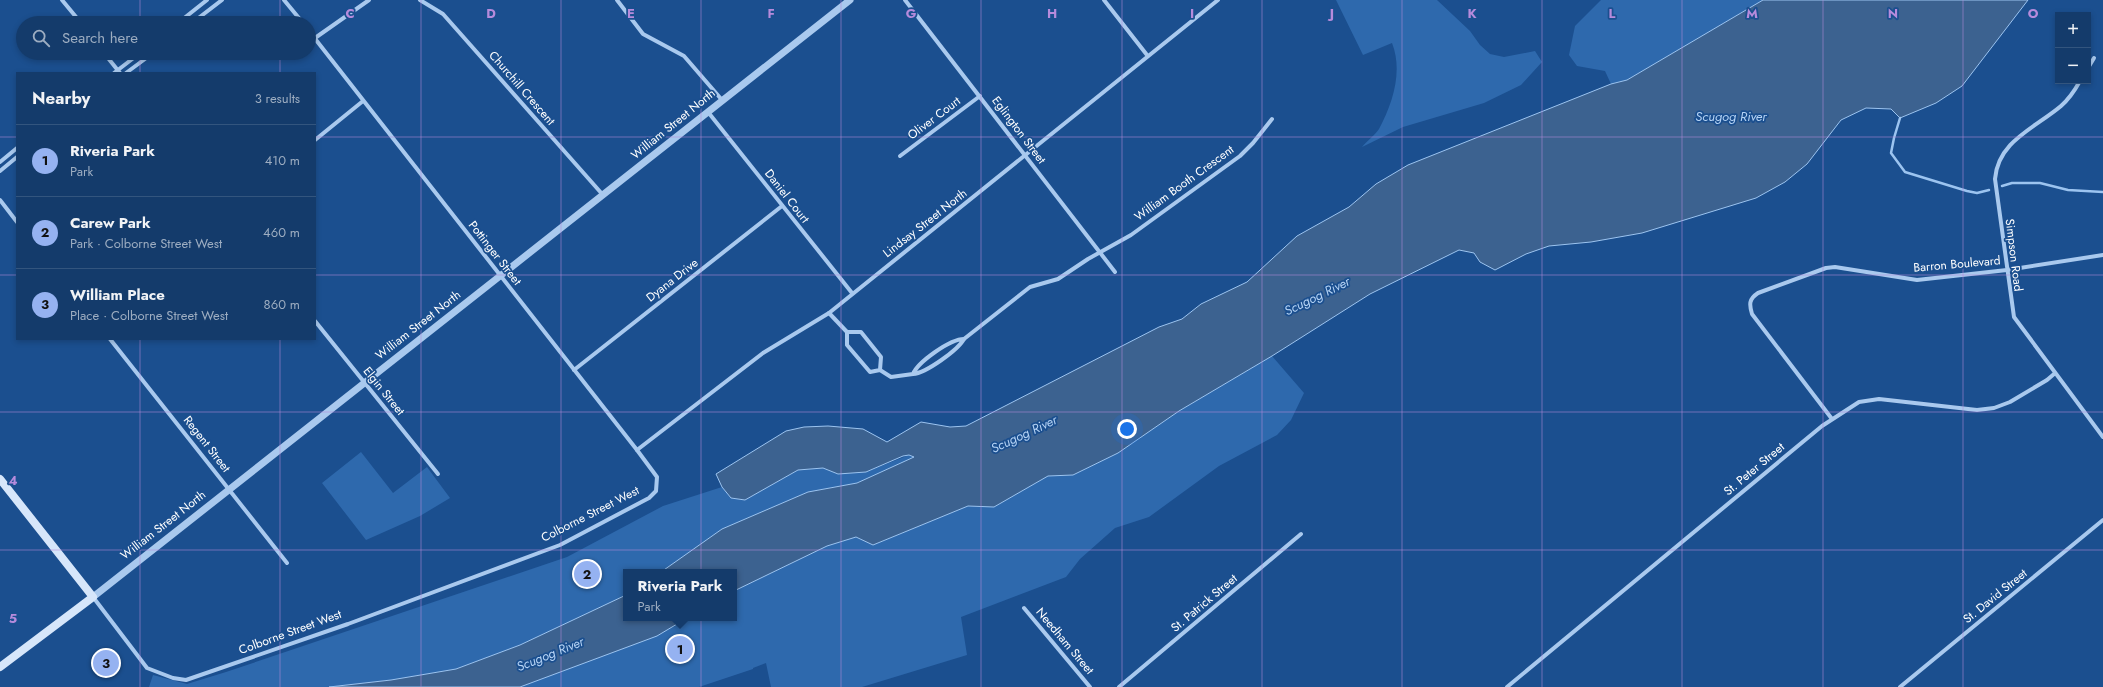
<!DOCTYPE html>
<meta charset="utf-8">
<style>
:root{--surface:#143b6b;--page:#1d4271;--text:#f1f3f6;--muted:#9dadc1;--line:#33557e;--accent:#95b2f1}
body{margin:0;font-family:Jost,sans-serif;background:var(--page);color:var(--text)}
.controls{position:absolute;right:12px;top:12px;display:grid;overflow:hidden;border-radius:0px;box-shadow:0 2px 6px #0003}
.controls button{width:36px;height:36px;display:grid;place-items:center;padding:0;border:0;border-bottom:1px solid var(--line);background:var(--surface);color:var(--text);font:20px sans-serif}
.you{position:absolute;left:1127px;top:429px;width:14px;height:14px;margin:-10px;border:3px solid #fff;border-radius:50%;background:#1a73e8;box-shadow:0 0 0 6px #1a73e833}
.badge{display:grid;place-items:center;width:26px;height:26px;border-radius:50%;background:var(--accent);color:#111;font-size:13px;font-weight:700}
.pin{position:absolute;translate:-50% -50%;border:2px solid #fff;box-shadow:0 1px 4px #0006}
.popup{position:absolute;left:623px;top:569px;width:114px;height:52px;box-sizing:border-box;display:grid;place-content:center;border-radius:0px;background:var(--surface);filter:drop-shadow(0 1px 3px #0005);font-size:13px;white-space:nowrap;color:var(--muted)}
.popup b{font-size:15px;color:var(--text)}
.popup::after{content:'';position:absolute;left:50%;top:100%;margin-left:-8px;border:8px solid transparent;border-top-color:var(--surface)}
.list{margin:0;padding:0;list-style:none}
h2{display:flex;justify-content:space-between;align-items:center;height:52px;margin:0;padding:0 16px;font-size:17px}
h2 small{font-size:13px;font-weight:400;color:var(--muted)}
.list li{display:grid;grid-template-columns:26px 1fr auto;gap:12px;align-items:center;box-sizing:border-box;height:72px;padding:0 16px;border-top:1px solid var(--line)}
.list b{display:block;font-size:15px;white-space:nowrap}
.list p{margin:0;font-size:13px;white-space:nowrap;color:var(--muted)}
.list em{font-size:13px;font-style:normal;color:var(--muted)}
.icon{flex:none;width:22px;height:22px;fill:none;stroke:currentColor;stroke-width:2;stroke-linecap:round;stroke-linejoin:round}
.map{position:relative;flex:none;width:2103px;height:687px;overflow:hidden}
.search{position:absolute;background:var(--surface);box-shadow:0 2px 6px #0003;left:16px;top:16px;width:300px;height:44px;display:flex;align-items:center;gap:10px;box-sizing:border-box;padding:0 14px;border-radius:22px;color:var(--muted);font-size:15px}
.panel{position:absolute;background:var(--surface);box-shadow:0 2px 6px #0003;left:16px;top:72px;width:300px;height:268px;border-radius:0px}
.map>svg:first-child{display:block}
</style>
<div class="map">
<svg width="2103" height="687" viewBox="0 0 2103 687">
<rect width="100%" height="100%" fill="#1b4f8f"/>
<!-- green -->
<g fill="#2e69ad">
<path d="M1336 0H1437L1470 31 1480 45 1490 54 1504 57 1535 51 1542 62 1521 85 1484 103 1403 127 1362 147C1367 141 1375 135 1379 129 1393 103 1403 71 1392 43L1363 55Z"/>
<path d="M1601 0H1763L1627 80 1611 84 1605 71 1577 66 1569 55 1575 26Z"/>
<path d="M1272 356 1304 393 1291 420 1277 435 1219 466 1149 517 1115 528 1080 559 1066 577 961 617 967 655 862 687H771L766 663 753 668V669L699 687H520L656 636 687 618H734V591L827 546 856 537 873 545 968 506 994 507 1048 476 1073 475 1118 453 1179 411Z"/>
<path d="M361 452 393 493 427 467 450 498 420 516 366 540 322 483Z"/>
<path d="M909 455 915 457 857 483 808 492 722 529 661 572H626V595L520 645 456 669 391 680 329 687H149L153 675 187 684 226 672 567 557 663 506 722 487 731 498 745 500 798 470 823 468 838 474 866 472Z"/>
</g>
<!-- water -->
<g fill="#3c6290" stroke="#9cc4f0">
<path d="M1763 0H2028L1962 86 1936 103 1900 118 1891 109 1866 108 1841 120 1807 164 1785 182 1756 198 1642 233 1591 242 1549 246 1526 254 1495 270 1480 262 1474 253 1459 250 1370 294 1272 356 1179 411 1118 453 1073 475 1048 476 994 507 968 506 873 545 856 537 827 546 734 591V572H661L722 529 808 492 857 483 914 457 909 455 903 456 866 472 838 474 823 468 798 470 745 500 731 498 722 487 716 474 786 431 804 427 828 426 863 429 887 442 921 422 950 427 966 426 1159 327 1182 319 1201 304 1247 282 1297 236 1349 207 1376 184 1408 165 1611 84 1627 80Z"/>
<path d="M626 595V618H687L657 636 520 687H329L391 680 456 669 520 645Z"/>
</g>
<g fill="none" stroke-linecap="round" stroke-linejoin="round">
<!-- stream -->
<g stroke="#9cc4f0" stroke-width="2.5">
<path d="M1900 118 1894 138 1891 153 1905 172 1967 191 1977 193 1989 190"/>
<path d="M2002 186 2012 183H2040L2068 190 2103 192"/>
</g>
<!-- minor -->
<g stroke="#a9c9ee" stroke-width="4">
<path d="M62 0 81 23"/>
<path d="M284 0 303 23"/>
<path d="M420 0 443 14 603 195"/>
<path d="M617 0 643 34 684 56 722 100"/>
<path d="M905 0 1115 272"/>
<path d="M1104 0 1147 55"/>
<path d="M178 23 207 0"/>
<path d="M192 23 222 0"/>
<path d="M315 38 369 0"/>
<path d="M104 53 120 73"/>
<path d="M2088 68 2094 58"/>
<path d="M114 73 140 53"/>
<path d="M126 73 153 53"/>
<path d="M2080 81C2075 90 2069 99 2061 106 2035 128 1998 141 1995 179L2014 317 2103 437"/>
<path d="M708 112 852 293"/>
<path d="M315 140 363 101"/>
<path d="M900 156 980 96"/>
<path d="M0 162 17 148"/>
<path d="M0 171 17 157"/>
<path d="M0 200 17 222"/>
<path d="M829 313 847 332"/>
<path d="M315 321 438 474"/>
<path d="M110 339 287 563"/>
<path d="M964 339 1030 287 1058 279 1088 259 1131 235 1240 156 1253 143 1272 119"/>
<path d="M574 370 782 206"/>
<path d="M880 370 870 372 847 345V332H861L881 357 880 370 891 377 913 374C918 362 950 339 964 339 958 350 926 373 913 374"/>
<path d="M1832 419 1752 314C1749 304 1749 299 1758 293L1826 268 1835 267 1917 280 2007 270 2103 255"/>
<path d="M637 450 763 353 829 313 1218 0"/>
<path d="M93 597 147 668 173 678 186 680 348 624 560 545 649 498 656 491 657 477 637 450 309 31"/>
<path d="M1024 608 1090 687"/>
<path d="M1119 687 1301 534"/>
<path d="M1507 687 1822 426 1859 402 1879 399 1977 410 1994 408 2010 402 2047 380 2054 374"/>
<path d="M1900 687 2103 520"/>
</g>
<!-- tertiary -->
<path stroke="#a9c9ee" stroke-width="7" d="M93 597 850 0"/>
<!-- secondary -->
<path stroke="#d6e6fa" stroke-width="8" d="M0 479 93 597 0 667"/>
</g>
<!-- grid -->
<path fill="none" stroke="#b68bdc" stroke-width="1" stroke-opacity="0.55" d="M140 0V23M280 0V23M421 0V687M561 0V687M701 0V687M841 0V687M981 0V687M1122 0V687M1262 0V687M1402 0V687M1542 0V687M1682 0V687M1823 0V687M1963 0V687M140 53V73M280 53V73M0 137H17M315 137H2103M0 275H17M315 275H2103M140 339V687M280 339V687M0 412H2103M0 550H2103"/>
<g text-anchor="middle" dominant-baseline="central" stroke-width="3.5" stroke-linejoin="round" paint-order="stroke">
<!-- street labels -->
<g font-size="12" fill="#fff" stroke="#1b4f8f">
<text transform="translate(522 88) rotate(49)">Churchill Crescent</text>
<text transform="translate(934 118) rotate(-37)">Oliver Court</text>
<text transform="translate(673 124) rotate(-39)">William Street North</text>
<text transform="translate(1019 130) rotate(53)">Eglington Street</text>
<text transform="translate(1184 183) rotate(-36)">William Booth Crescent</text>
<text transform="translate(787 196) rotate(52)">Daniel Court</text>
<text transform="translate(925 223) rotate(-38)">Lindsay Street North</text>
<text transform="translate(495 253) rotate(52)">Pottinger Street</text>
<text transform="translate(2014 255) rotate(83)">Simpson Road</text>
<text transform="translate(1957 264) rotate(-5)">Barron Boulevard</text>
<text transform="translate(672 280) rotate(-38)">Dyana Drive</text>
<text transform="translate(418 325) rotate(-38)">William Street North</text>
<text transform="translate(384 391) rotate(51)">Elgin Street</text>
<text transform="translate(207 444) rotate(52)">Regent Street</text>
<text transform="translate(1754 469) rotate(-40)">St. Peter Street</text>
<text transform="translate(590 514) rotate(-27)">Colborne Street West</text>
<text transform="translate(163 525) rotate(-38)">William Street North</text>
<text transform="translate(1995 596) rotate(-39)">St. David Street</text>
<text transform="translate(1204 603) rotate(-40)">St. Patrick Street</text>
<text transform="translate(290 632) rotate(-20)">Colborne Street West</text>
<text transform="translate(1065 641) rotate(50)">Needham Street</text>
</g>
<!-- water labels -->
<g font-size="13" font-style="italic" fill="#b5d3f5" stroke="#1b4f8f">
<text x="1731" y="116">Scugog River</text>
<text transform="translate(1317 296) rotate(-26)">Scugog River</text>
<text transform="translate(1024 434) rotate(-25)">Scugog River</text>
<text transform="translate(550 654) rotate(-22)">Scugog River</text>
</g>
</g>
<g font-size="13" text-anchor="middle" font-weight="bold" fill="#b68bdc" stroke="#1b4f8f" stroke-width="3.5" stroke-linejoin="round" paint-order="stroke">
<text x="350" y="18">C</text>
<text x="491" y="18">D</text>
<text x="631" y="18">E</text>
<text x="771" y="18">F</text>
<text x="911" y="18">G</text>
<text x="1052" y="18">H</text>
<text x="1192" y="18">I</text>
<text x="1332" y="18">J</text>
<text x="1472" y="18">K</text>
<text x="1612" y="18">L</text>
<text x="1752" y="18">M</text>
<text x="1893" y="18">N</text>
<text x="2033" y="18">O</text>
<text x="13" y="485">4</text>
<text x="13" y="623">5</text>
</g>
</svg>
<div class="controls">
<button>+</button>
<button>−</button>
</div>
<div class="you"></div>
<div class="pin badge" style="left:680px;top:649px">1</div>
<div class="popup"><b>Riveria Park</b>Park</div>
<div class="pin badge" style="left:587px;top:574px">2</div>
<div class="pin badge" style="left:106px;top:663px">3</div>
<div class="search"><svg class="icon" aria-label="search" viewBox="0 0 24 24"><circle cx="10" cy="10" r="6"/><path d="M15 15l6 6"/></svg>Search here</div>
<section class="panel">
<h2>Nearby<small>3 results</small></h2>
<ul class="list">
<li><span class="badge">1</span><div><b>Riveria Park</b><p>Park</p></div><em>410 m</em></li>
<li><span class="badge">2</span><div><b>Carew Park</b><p>Park · Colborne Street West</p></div><em>460 m</em></li>
<li><span class="badge">3</span><div><b>William Place</b><p>Place · Colborne Street West</p></div><em>860 m</em></li>
</ul>
</section>
</div>
